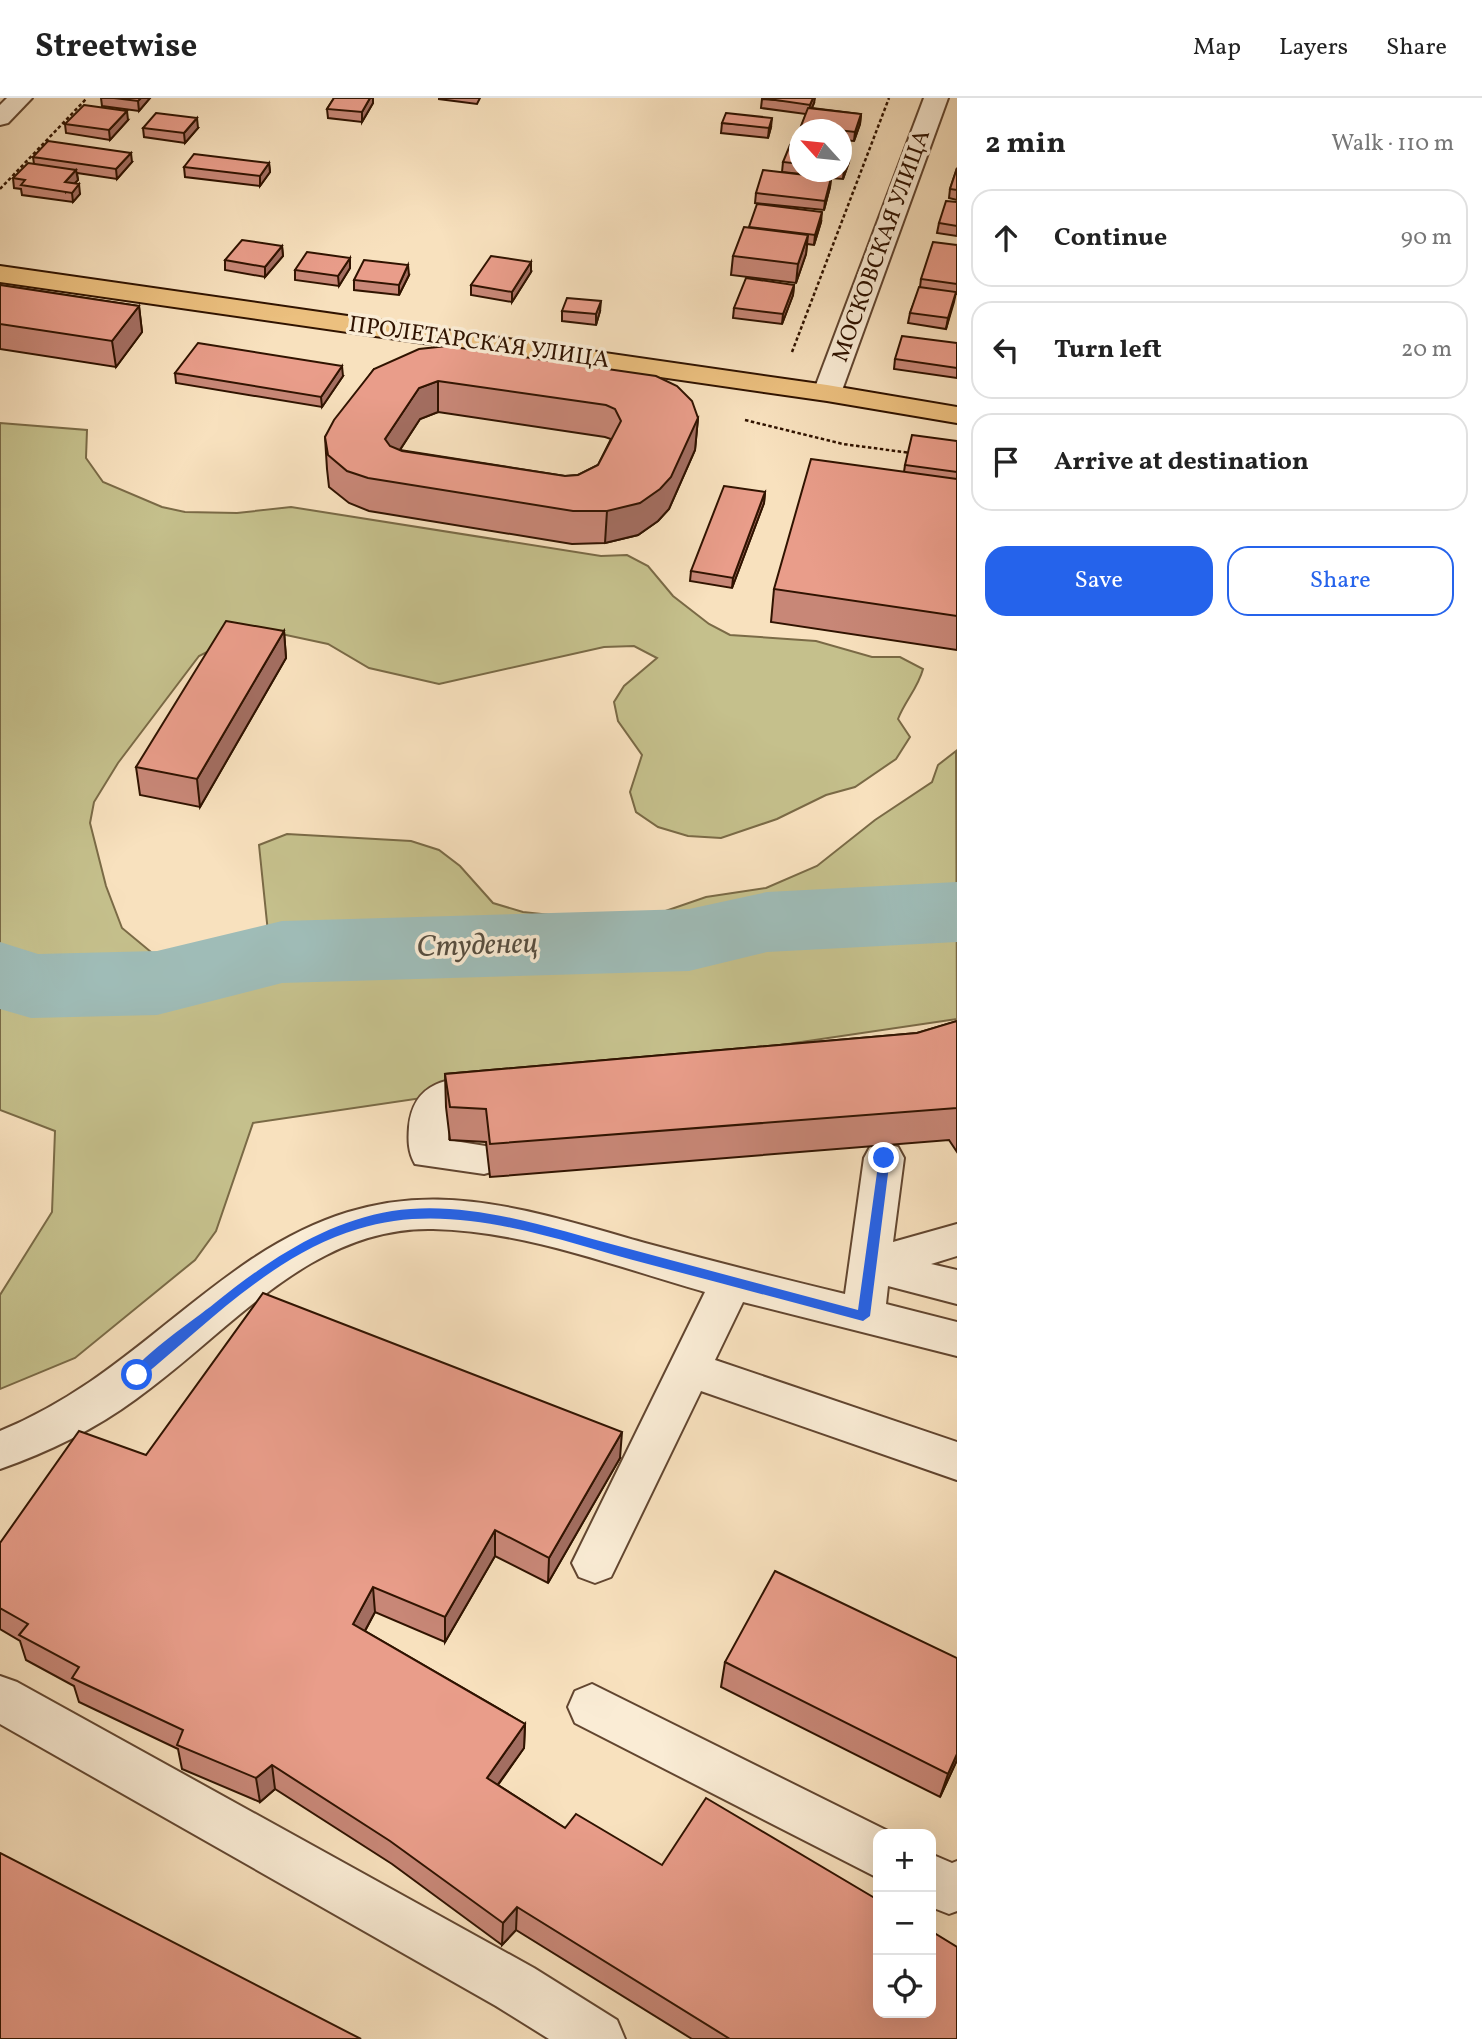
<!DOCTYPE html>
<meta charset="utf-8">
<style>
:root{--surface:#fff;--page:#f2f2f2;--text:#222;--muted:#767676;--line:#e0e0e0;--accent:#2563eb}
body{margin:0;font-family:Vollkorn,serif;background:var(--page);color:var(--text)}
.controls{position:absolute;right:21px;bottom:21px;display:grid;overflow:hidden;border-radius:14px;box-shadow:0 7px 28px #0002}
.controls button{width:63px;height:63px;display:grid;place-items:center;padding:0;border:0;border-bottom:2px solid var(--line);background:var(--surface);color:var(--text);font:35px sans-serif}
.compass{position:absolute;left:789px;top:21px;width:63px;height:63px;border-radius:50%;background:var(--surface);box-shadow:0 7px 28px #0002;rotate:297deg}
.stop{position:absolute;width:21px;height:21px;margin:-16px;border:5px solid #2563eb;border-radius:50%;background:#fff}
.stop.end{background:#2563eb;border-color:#fff;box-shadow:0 2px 7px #0008}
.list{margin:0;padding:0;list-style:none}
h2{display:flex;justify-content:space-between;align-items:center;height:91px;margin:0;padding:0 28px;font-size:30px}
h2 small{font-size:23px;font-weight:400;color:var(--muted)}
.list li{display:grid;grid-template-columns:46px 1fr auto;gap:21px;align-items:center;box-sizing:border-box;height:98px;margin:0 14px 14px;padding:0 14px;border:2px solid var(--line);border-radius:21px}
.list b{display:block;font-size:26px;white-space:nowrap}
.list em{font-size:23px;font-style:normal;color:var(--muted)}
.actions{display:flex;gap:14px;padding:21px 28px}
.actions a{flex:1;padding:16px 0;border:2px solid var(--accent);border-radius:21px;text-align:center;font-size:24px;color:var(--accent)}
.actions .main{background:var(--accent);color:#fff}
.icon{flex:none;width:38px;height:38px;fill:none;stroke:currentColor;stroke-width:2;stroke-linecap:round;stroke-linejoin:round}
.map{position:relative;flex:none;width:957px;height:1941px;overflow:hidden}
header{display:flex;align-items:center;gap:42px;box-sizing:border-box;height:98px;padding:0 35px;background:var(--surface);border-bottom:2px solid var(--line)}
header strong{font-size:33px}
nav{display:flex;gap:38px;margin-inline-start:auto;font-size:24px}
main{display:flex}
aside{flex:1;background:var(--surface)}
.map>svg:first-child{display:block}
</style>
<header>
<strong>Streetwise</strong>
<nav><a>Map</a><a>Layers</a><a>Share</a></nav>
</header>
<main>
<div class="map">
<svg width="957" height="1941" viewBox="0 0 957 1941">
<rect width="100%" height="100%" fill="#f8e1be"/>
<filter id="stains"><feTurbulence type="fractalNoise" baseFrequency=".00286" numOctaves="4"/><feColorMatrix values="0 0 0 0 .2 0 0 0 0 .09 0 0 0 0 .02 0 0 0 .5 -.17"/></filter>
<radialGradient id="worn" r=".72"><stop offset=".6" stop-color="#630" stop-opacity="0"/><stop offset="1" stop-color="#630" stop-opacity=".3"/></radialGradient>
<!-- green -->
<path fill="#c5c08c" stroke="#7a6a46" stroke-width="2" d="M0 325 87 332 86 360 103 384 162 409 185 414 237 415 291 409 601 458 627 457 648 468 673 498 709 526 730 537 816 543 872 559H900L923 571C918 590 905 603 898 621L910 639 896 661 855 689 826 697 777 721 721 740 688 738 658 729 636 714 630 694 642 657 618 623 614 604 624 588 657 560 634 548 604 549 439 586 369 570 328 546 272 534 244 535 199 558 118 665 94 704 90 725 106 788 122 830 192 888C230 887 243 881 270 854L259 747 287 736 411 743 439 752 460 768 493 805 523 814 588 821 651 818 706 799 766 790 817 768 875 722 932 684 938 667 956 653 957 921 253 1025 216 1133 195 1162 75 1260 0 1291V1197L52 1114 55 1033 0 1012Z"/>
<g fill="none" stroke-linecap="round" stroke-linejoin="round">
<!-- river -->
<path fill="#9fbcb7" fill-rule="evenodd" d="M957 784V844L767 854 689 873 282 885 157 917 31 920 0 911V844L38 856 157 853 282 823 689 811 767 794Z"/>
<!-- minor casing -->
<g stroke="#624630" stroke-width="4">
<g id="minor">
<path d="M7 0H32L8 25 0 27V7Z"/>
<path d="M924 0H948L841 295 837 301H817L813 295Z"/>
<path d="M497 977 511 981 516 991 511 1001 454 1011 450 1018 448 1042 498 1050 504 1061 498 1072 484 1076 415 1066C408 1054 408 1042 409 1029 414 978 456 980 497 977Z"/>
<path d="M884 1045 898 1049 904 1060 893 1144 957 1126V1158L931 1166 957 1172V1206L888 1188 886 1206 957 1224V1258L743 1204 715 1262 957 1344V1382L701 1293 611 1479 595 1485 579 1479 572 1465 705 1194C617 1169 526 1133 433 1131 310 1128 228 1236 136 1301 95 1331 49 1354 0 1371V1333C104 1290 163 1221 252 1161 394 1067 495 1102 645 1145 712 1163 778 1180 845 1196L864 1060 870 1049Z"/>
<path d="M0 1578 17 1584 534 1870 617 1922 625 1941H549L496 1908 0 1626Z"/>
<path d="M592 1586 894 1736H878V1780L575 1625 568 1609 575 1593Z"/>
<path d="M931 1756 952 1765 957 1763V1813L949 1816 931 1809Z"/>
</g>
</g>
<!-- major casing -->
<g stroke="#301300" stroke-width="4">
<path id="major" d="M0 168 827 287 957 309V325L827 303 0 184Z"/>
</g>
<!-- path -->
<g stroke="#301300" stroke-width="2.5" stroke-dasharray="3.5 2.5" stroke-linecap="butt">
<path d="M0 91 87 0"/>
<path d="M792 254 889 0"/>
<path d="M745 322 843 346 911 355"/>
</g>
<!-- minor -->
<use href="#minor" fill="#faecd5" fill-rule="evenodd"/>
<!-- major -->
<use href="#major" fill="#ecc07f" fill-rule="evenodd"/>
</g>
<!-- wall -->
<g fill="#c88777" stroke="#301300" stroke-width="2" fill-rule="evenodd">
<path d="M101 0H150L139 13 102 8Z"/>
<path d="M334 0H373V5L362 24 328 20 327 11Z"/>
<path d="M439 0H480L477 6 439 1Z"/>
<path d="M762 1 814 5 812 10 861 16 860 26 854 43 842 42V32H800L806 16 761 10Z"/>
<path d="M128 22 110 42 66 35 65 26Z"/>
<path d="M722 25 771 29 768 40 721 35Z"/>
<path d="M143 30H198L185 45 144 39Z"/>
<path d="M800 49V74H842V53L850 55 849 64 843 81 831 80 830 89 824 112 755 105 756 95 820 78 782 74 783 64Z"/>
<path d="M33 59 132 64 117 81 77 75 78 82 74 86 80 96 73 104 22 97 21 91 14 90 13 80 34 66Z"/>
<path d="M269 65 270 74 260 88 185 79 184 69Z"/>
<path d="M957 70V102L949 100 950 91Z"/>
<path d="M957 104V138L937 135 939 125Z"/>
<path d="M821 124 814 147 807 146 806 156 796 185 731 177 733 158Z"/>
<path d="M957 147V196H955L946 231 908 225 910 215 920 189 921 181Z"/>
<path d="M282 148 283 158 265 179 225 172V162Z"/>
<path d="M350 160V170L339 188 295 182V172Z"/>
<path d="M531 174 512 204 471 197V187Z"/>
<path d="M409 177 399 197 354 192V182Z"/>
<path d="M0 187 139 208 142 234 116 269 0 251Z"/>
<path d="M794 187 793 197 782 226 733 220 734 210Z"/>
<path d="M562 213H600L596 227 562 223Z"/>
<path d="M957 245V280L894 271 895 261Z"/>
<path d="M374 271 698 320 695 352 669 411 658 423 638 437 605 445 572 446 369 413 349 405 329 389 327 371 325 339ZM438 314 605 339 611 341 598 367 578 377 565 378 400 352 420 321Z"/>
<path d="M175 275 343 278 322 309 176 285Z"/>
<path d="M957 343V552L771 524 774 491 904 374 905 367Z"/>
<path d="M765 394 764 405 732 490 690 483 691 473Z"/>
<path d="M284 533 286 560 200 709 140 697 136 669Z"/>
<path d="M957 923V1054L949 1042 490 1079 486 1044 450 1042 446 1009 445 976 917 935Z"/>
<path d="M146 1357 620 1360 548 1485 495 1458 445 1544 375 1514 365 1533 525 1626 524 1650 498 1687 565 1730 957 1941H692L516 1832 502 1847 392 1766 275 1691 260 1704 182 1671 178 1651 79 1604 74 1588 26 1562 20 1543 0 1531V1445Z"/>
<path d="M957 1560V1662L940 1699 721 1589 725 1564Z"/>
</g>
<!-- shaded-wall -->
<g fill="#a36e61" stroke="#301300" stroke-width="2">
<path d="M141 0H150L139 13 138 3Z"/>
<path d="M370 0H373V5L362 24V14Z"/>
<path d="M813 0H815L814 5 809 16 810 7Z"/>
<path d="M127 13 128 22 110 42 109 32Z"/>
<path d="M861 16 860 26 854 43 855 34Z"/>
<path d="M197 20 198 30 185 45 184 35Z"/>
<path d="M772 20 771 29 768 40 769 30Z"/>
<path d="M131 55 132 64 117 81 116 71Z"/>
<path d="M850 55 849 64 843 81 844 71Z"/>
<path d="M269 65 270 74 260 88V78Z"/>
<path d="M76 72 78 82 66 94 65 84Z"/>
<path d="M831 80 830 89 824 112 825 103Z"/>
<path d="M79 86 80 96 73 104 72 95Z"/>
<path d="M822 114 821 124 814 147 815 137Z"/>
<path d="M808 137 806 156 796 185 798 166Z"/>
<path d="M282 148 283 158 265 179V169Z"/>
<path d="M350 160V170L339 188 338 178Z"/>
<path d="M531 164V174L512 204V194Z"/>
<path d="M408 167 409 177 399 197V187Z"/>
<path d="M794 187 793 197 782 226 783 216Z"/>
<path d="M956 194 954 204 946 231 948 220Z"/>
<path d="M601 203 600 213 596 227V216Z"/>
<path d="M139 208 142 234 116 269 112 243Z"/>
<path d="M342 268 343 278 322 309 321 299Z"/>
<path d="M438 283V314L420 321 386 373 385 341 419 290Z"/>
<path d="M698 320 695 352 669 411 658 423 638 437 605 445 607 413Z"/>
<path d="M765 394 764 405 732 490 733 480Z"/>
<path d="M284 533 286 560 200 709 197 681Z"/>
<path d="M622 1334 620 1360 548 1485 549 1460Z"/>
<path d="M495 1432V1458L445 1544V1519Z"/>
<path d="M373 1489 375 1514 355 1551 353 1526Z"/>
<path d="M525 1626 524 1650 486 1703 487 1680Z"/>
<path d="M957 1656V1662L940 1699 948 1676Z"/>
<path d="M272 1667 275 1691 260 1704 256 1680Z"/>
<path d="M517 1809 516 1832 502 1847 503 1825Z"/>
</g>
<!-- building -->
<g fill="#e99d8a" stroke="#301300" stroke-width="2" fill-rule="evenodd">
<path d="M114 0H141L138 3Z"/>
<path d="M334 0H370L362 14 327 11Z"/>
<path d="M762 0H813L810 7Z"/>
<path d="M84 7 127 13 109 32 65 26Z"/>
<path d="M808 10 861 16 855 34 801 28Z"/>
<path d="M156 15 197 20 184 35 143 30Z"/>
<path d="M726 15 772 20 769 30 722 25Z"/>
<path d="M48 43 131 55 116 71 33 59Z"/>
<path d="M790 47 800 49V66L783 64Z"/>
<path d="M842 53 850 55 844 71H842Z"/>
<path d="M194 56 269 65 260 78 184 69Z"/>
<path d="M28 65 76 72 65 84 79 86 72 95 21 87 25 82 13 80Z"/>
<path d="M957 70V92L950 91Z"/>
<path d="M763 72 831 80 825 103 756 95Z"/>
<path d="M946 103 957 104V128L939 125Z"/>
<path d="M757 106 822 114 815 137 749 129Z"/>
<path d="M744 129 808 137 798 166 733 158Z"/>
<path d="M242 142 282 148 265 169 225 162Z"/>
<path d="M933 144 957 147V186L921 181Z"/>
<path d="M307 154 350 160 338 178 295 172Z"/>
<path d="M491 158 531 164 512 194 471 187Z"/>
<path d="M364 162 408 167 399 187 354 182Z"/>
<path d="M746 180 794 187 783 216 734 210Z"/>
<path d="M0 187 139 208 112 243 0 226Z"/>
<path d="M919 189 956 194 948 220 910 215Z"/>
<path d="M567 200 601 203 596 216 562 213Z"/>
<path d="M902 238 957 245V270L895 261Z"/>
<path d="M198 245 342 268 321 299 175 275Z"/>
<path d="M447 248 656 278 677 288 692 303 698 320 671 379 660 391 640 405 607 413H573L368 380 347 373 328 357 325 339 334 322 374 271 419 251ZM438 283 606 307 615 311 621 323 598 367 578 377 565 378 402 353 390 348 385 341 419 290Z"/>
<path d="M912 337 957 343V374L905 367Z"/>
<path d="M811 361 957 381V518L774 491Z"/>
<path d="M724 388 765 394 733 480 691 473Z"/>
<path d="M226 523 284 533 197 681 136 669Z"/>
<path d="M957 923V1010L490 1046 486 1011 450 1009 445 976 917 935Z"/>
<path d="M263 1195 622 1334 549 1460 495 1432 445 1519 373 1489 353 1526 525 1626 487 1680 565 1730 576 1716 662 1767 706 1700 878 1802V1915H931V1833L957 1849V1941H730L517 1809 503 1825 390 1743 272 1667 256 1680 177 1647 183 1632 72 1580 79 1569 19 1537 28 1526 0 1510V1445L79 1333 146 1357Z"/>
<path d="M775 1473 957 1560V1656L948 1676 725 1564Z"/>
<path d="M0 1755 361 1941H0Z"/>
</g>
<!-- route -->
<path fill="#2563eb" d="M884 1056 890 1060 870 1218 863 1223C792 1204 720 1185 648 1166 556 1142 453 1101 358 1131 274 1156 207 1226 141 1280H132L130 1277C143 1256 194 1222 215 1205 267 1163 325 1124 392 1113 468 1101 549 1130 622 1149 700 1170 779 1191 858 1212L879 1060Z"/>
<g text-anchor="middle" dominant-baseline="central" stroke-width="7" stroke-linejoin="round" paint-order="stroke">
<!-- far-street labels -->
<g font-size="23" fill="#301300" stroke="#faecd5">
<text transform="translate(882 148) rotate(-70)">МОСКОВСКАЯ УЛИЦА</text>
<text transform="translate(479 245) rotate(8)">ПРОЛЕТАРСКАЯ УЛИЦА</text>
</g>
<!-- water labels -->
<g font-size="30" font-style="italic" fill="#574e40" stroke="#faecd5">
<text transform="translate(477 848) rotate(-2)">Студенец</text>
</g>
</g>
<rect width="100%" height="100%" filter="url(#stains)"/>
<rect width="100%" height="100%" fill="url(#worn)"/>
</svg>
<div class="controls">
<button>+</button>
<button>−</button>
<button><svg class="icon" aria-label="locate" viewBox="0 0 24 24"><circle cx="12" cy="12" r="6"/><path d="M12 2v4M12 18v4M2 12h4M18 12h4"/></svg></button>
</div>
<svg class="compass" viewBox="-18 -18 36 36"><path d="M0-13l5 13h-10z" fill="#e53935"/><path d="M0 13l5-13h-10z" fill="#767676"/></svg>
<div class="stop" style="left:137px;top:1277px"></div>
<div class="stop end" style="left:884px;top:1060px"></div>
</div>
<aside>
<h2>2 min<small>Walk · 110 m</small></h2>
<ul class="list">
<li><svg class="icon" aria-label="ahead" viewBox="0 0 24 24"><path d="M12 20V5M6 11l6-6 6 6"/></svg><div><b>Continue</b></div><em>90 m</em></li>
<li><svg class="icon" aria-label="left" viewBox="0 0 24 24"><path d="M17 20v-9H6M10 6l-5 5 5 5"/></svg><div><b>Turn left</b></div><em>20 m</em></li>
<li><svg class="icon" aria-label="arrive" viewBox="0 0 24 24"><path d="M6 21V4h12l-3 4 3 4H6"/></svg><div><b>Arrive at destination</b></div></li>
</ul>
<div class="actions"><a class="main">Save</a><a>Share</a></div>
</aside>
</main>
